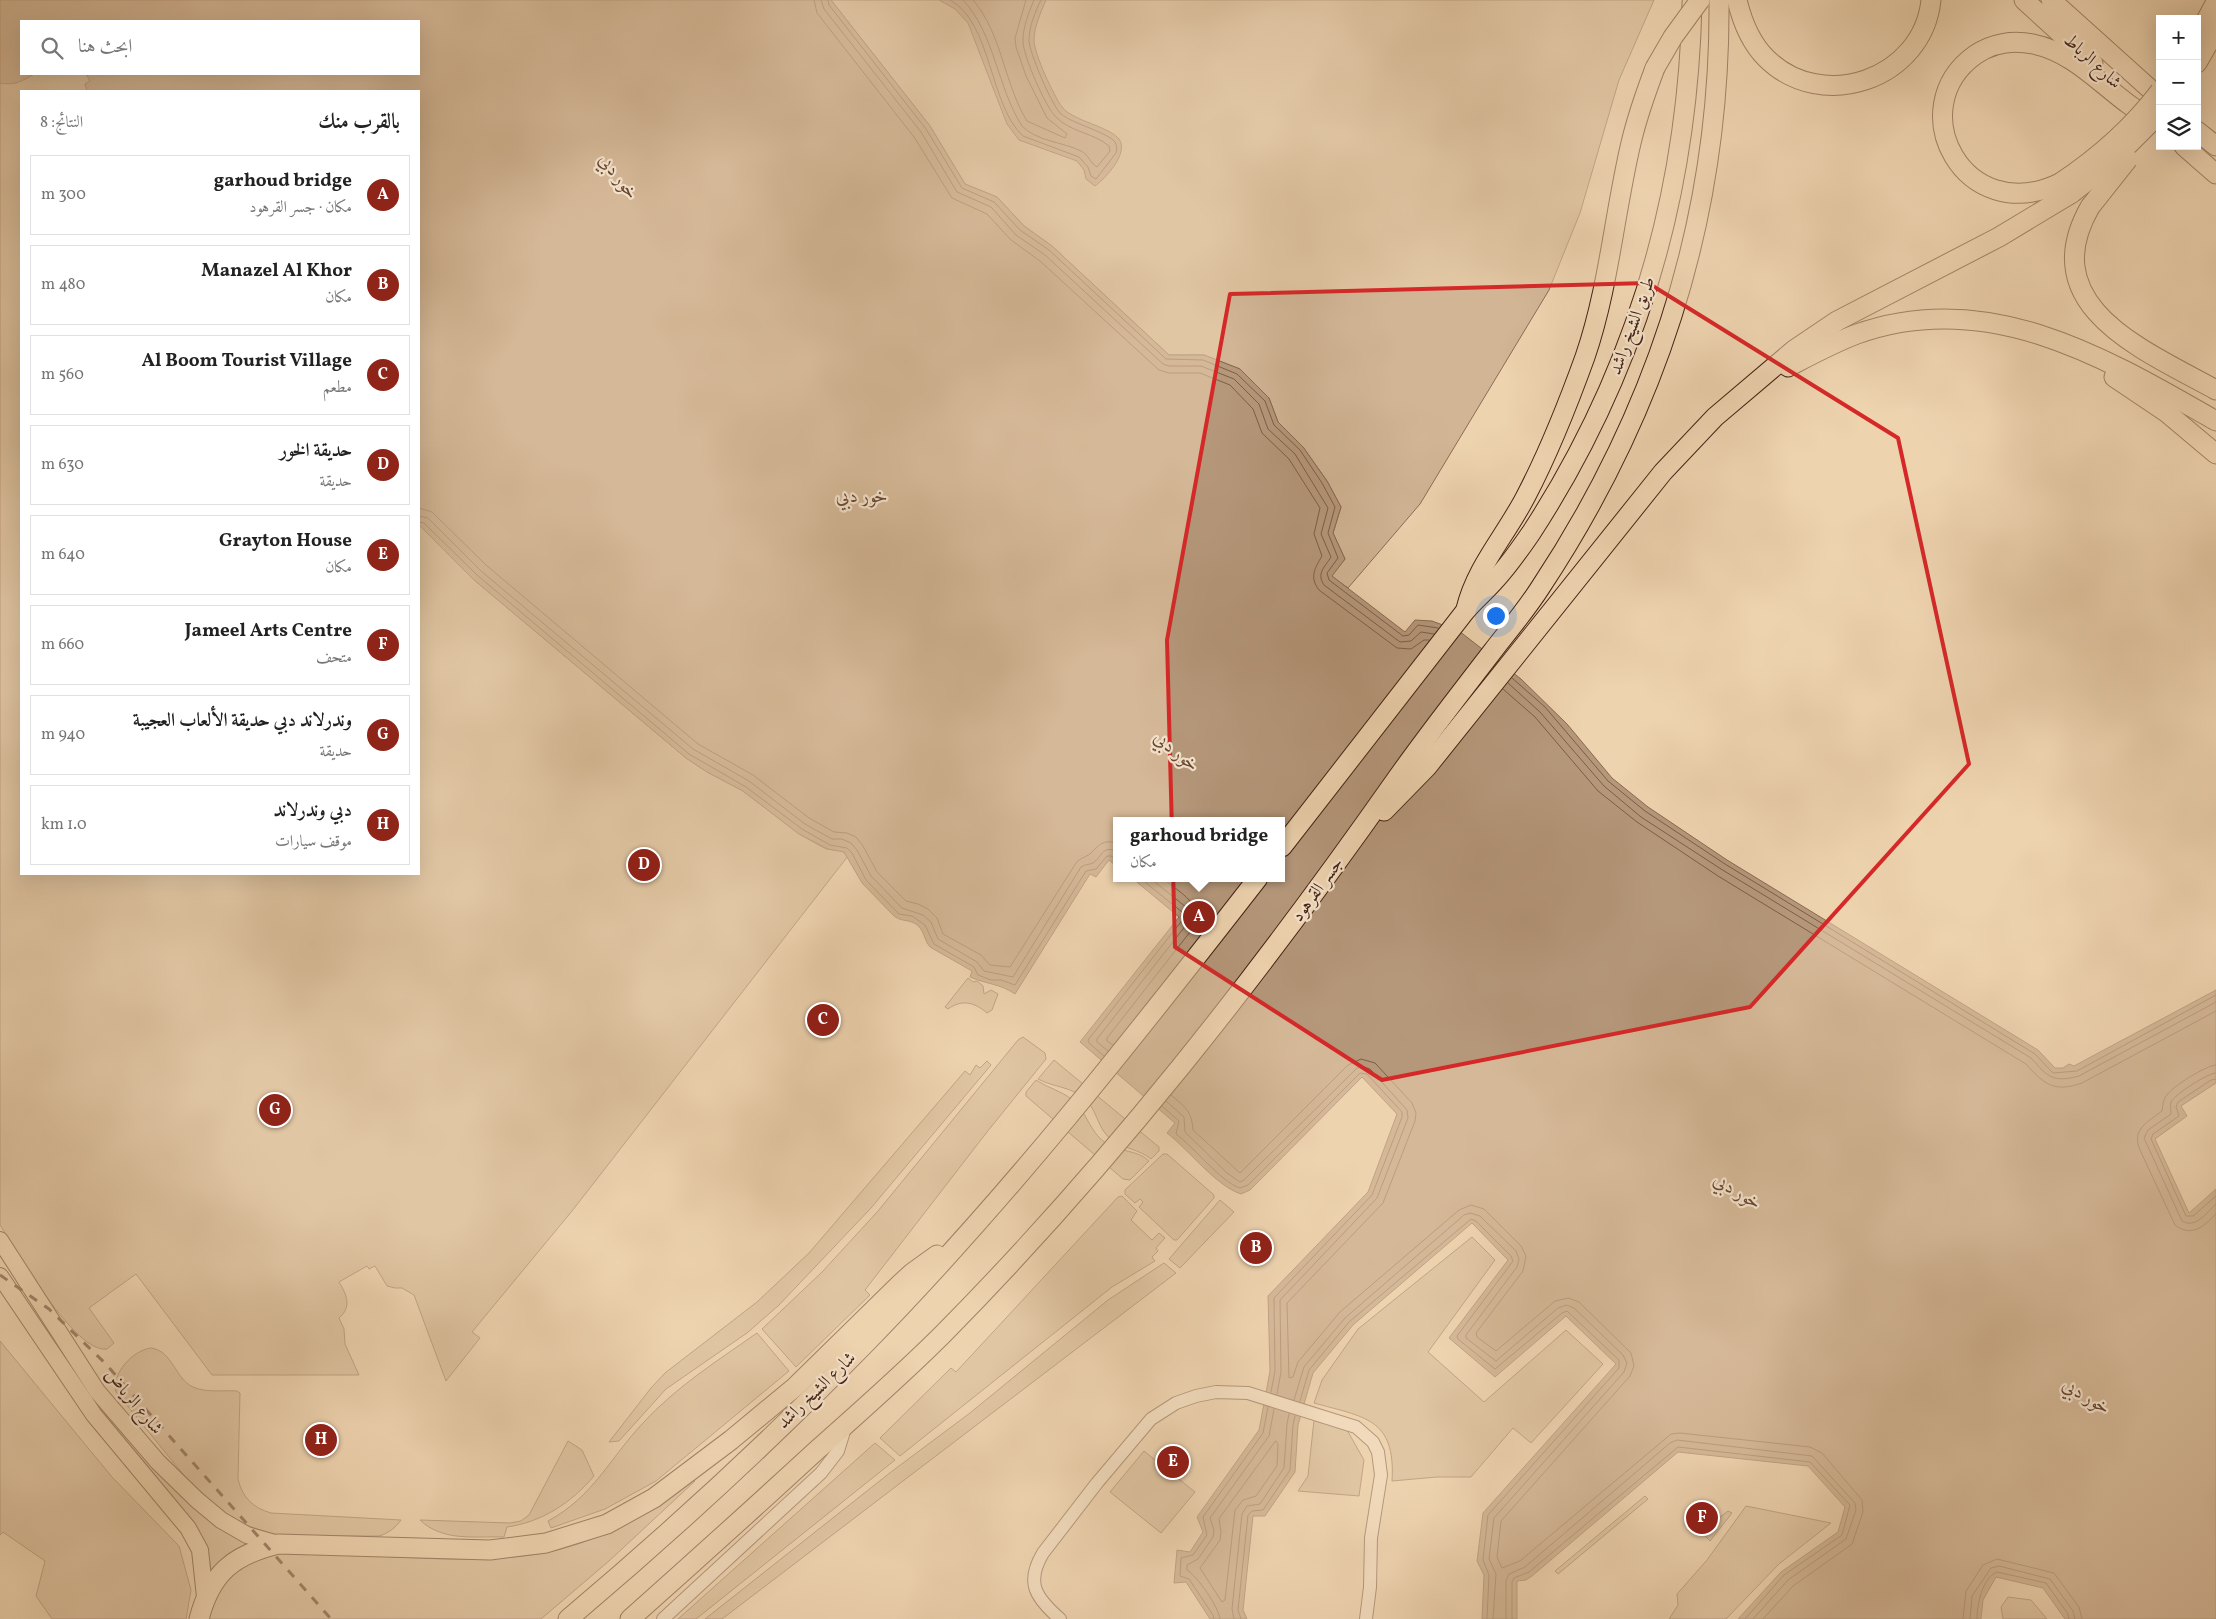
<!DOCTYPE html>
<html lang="ar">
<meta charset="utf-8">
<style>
:root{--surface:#fff;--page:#f6f6f6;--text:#222;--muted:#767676;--line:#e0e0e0;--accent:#8f2418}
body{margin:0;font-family:Vollkorn,Amiri,serif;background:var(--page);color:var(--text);direction:rtl}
.controls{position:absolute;right:15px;top:15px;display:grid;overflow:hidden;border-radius:0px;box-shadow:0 5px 20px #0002}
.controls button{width:45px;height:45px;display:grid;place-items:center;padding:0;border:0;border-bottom:1px solid var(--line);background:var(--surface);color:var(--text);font:25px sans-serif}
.you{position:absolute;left:1495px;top:615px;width:18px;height:18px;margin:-12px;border:4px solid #fff;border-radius:50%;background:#1a73e8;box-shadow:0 0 0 8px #1a73e833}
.badge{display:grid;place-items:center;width:32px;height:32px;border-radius:50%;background:var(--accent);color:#fff;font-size:16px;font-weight:700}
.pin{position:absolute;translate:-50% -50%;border:2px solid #fff;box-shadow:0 1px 5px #0006}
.popup{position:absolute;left:1113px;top:817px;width:172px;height:65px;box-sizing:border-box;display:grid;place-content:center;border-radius:0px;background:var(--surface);filter:drop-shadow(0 1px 4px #0005);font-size:16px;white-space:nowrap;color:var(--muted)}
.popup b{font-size:19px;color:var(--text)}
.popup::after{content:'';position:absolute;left:50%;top:100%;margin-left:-10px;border:10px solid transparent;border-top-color:var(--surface)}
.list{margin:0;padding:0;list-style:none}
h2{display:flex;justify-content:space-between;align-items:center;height:65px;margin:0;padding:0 20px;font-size:21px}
h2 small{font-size:16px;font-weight:400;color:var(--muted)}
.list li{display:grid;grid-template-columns:32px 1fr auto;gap:15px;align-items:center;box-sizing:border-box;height:80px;margin:0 10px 10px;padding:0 10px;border:1px solid var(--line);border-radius:0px}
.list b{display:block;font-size:19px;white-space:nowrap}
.list p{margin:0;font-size:16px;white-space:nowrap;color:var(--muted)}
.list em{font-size:16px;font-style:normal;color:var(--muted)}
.icon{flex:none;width:28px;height:28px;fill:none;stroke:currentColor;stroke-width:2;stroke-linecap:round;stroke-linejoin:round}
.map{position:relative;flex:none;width:2216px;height:1619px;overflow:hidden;direction:ltr}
.search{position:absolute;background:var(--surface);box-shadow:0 5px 20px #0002;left:20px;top:20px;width:400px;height:55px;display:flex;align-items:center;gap:12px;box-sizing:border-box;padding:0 18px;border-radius:0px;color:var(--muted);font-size:19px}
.panel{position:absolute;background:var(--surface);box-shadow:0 5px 20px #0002;left:20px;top:90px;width:400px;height:785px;border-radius:0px;direction:rtl}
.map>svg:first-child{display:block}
</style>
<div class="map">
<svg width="2216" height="1619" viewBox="0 0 2216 1619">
<rect width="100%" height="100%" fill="#eed3af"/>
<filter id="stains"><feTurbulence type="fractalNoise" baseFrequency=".004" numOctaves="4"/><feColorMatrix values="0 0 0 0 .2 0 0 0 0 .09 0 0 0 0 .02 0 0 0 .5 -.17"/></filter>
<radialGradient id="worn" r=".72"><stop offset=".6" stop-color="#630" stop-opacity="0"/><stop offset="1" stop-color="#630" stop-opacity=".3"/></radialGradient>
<!-- green -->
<g fill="#d1b595" stroke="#8c6c54">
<path d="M831 0H1654L1619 80 1580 213 1549 290 1420 504 1348 588 1331 576 1345 559 1333 533 1341 507 1327 481 1303 447 1278 422 1269 398 1240 369 1204 355H1169L1052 246 1024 226 997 197 965 184 930 126Z"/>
<path d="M34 74H86L91 81 85 84 87 91H21V874H419V525L473 579 686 758 707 772 743 791 799 834 826 849 842 851 848 856 572 1211 472 1332 480 1338 446 1381 414 1295 402 1288H395L387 1286 375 1266 369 1269 367 1266 339 1282C347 1295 352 1307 339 1318L344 1329 345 1344 359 1375H212L136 1274 89 1308 114 1343 107 1349C75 1354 16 1250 0 1225V83H16Z"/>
<path d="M968 978 973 982 977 981 983 986 984 994 991 990 998 994 992 1010 987 1013C974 1002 962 999 948 1009L945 1007Z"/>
<path d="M1023 1037 1045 1053 1046 1059 987 1132 865 1290 870 1295 796 1367 762 1329 822 1272 878 1211 1018 1040Z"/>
<path d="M1054 1060 1159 1147V1151L1151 1159C1139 1149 1124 1149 1112 1140 1098 1130 1098 1113 1087 1101 1072 1086 1055 1088 1038 1079Z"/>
<path d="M987 1061 991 1065 871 1208 779 1305 747 1333 666 1389 619 1441 609 1442 651 1388 665 1373 757 1302 809 1253 965 1071 970 1075 976 1065 980 1068Z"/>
<path d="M1036 1080C1050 1089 1065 1092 1076 1103 1088 1116 1091 1134 1107 1144 1120 1152 1138 1150 1149 1161L1130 1180 1123 1179 1026 1096V1092Z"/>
<path d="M1163 1154H1167L1214 1195V1198L1177 1240H1174L1139 1207 1143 1202 1140 1199 1135 1203 1125 1194V1190Z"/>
<path d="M1122 1196 1137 1211 1131 1220 1152 1240 1159 1233 1165 1238 1156 1248 1158 1251 1152 1257 1155 1261 1112 1287 900 1456 880 1438 951 1368 956 1372 1118 1197Z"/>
<path d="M1220 1200 1234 1212 1180 1268 1169 1259Z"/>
<path d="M1472 1237 1495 1260 1428 1352 1484 1402 1566 1330 1603 1364 1531 1443 1513 1428 1471 1477H1437L1392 1481C1396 1418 1364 1417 1314 1403L1322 1380 1358 1329Z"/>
<path d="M1164 1263 1176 1273 722 1619H705L891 1472 970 1413 1108 1300Z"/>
<path d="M757 1333 789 1371 656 1481 605 1509 551 1528 548 1521C594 1496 609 1459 643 1423 676 1387 717 1361 757 1333Z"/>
<path d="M0 1341 112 1477 179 1546 191 1590 186 1619H52L36 1596 45 1561 3 1532 0 1535Z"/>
<path d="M151 1348C173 1351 175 1379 193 1387 206 1393 224 1390 237 1391L240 1393 238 1479C242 1497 253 1508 271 1513L401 1520C395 1528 389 1533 379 1536H284L273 1534 242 1524 223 1512 187 1479 116 1392C111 1374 133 1350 151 1348Z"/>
<path d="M92 1395C119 1432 149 1463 183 1494 204 1513 222 1532 249 1543L211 1572 209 1557 89 1398Z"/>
<path d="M1314 1420 1347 1430 1364 1460 1359 1496 1298 1491 1308 1476Z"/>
<path d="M568 1441 582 1450 594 1476C571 1503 542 1522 507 1527L504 1537C475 1536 443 1542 420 1520L510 1523 521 1521 529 1515Z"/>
<path d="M875 1443 895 1460 696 1619H678Z"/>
<path d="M1144 1451 1195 1492 1161 1533 1110 1492Z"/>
<path d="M694 1480 695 1481 609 1561 541 1619H207C214 1595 229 1572 252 1560 280 1547 315 1553 345 1554 408 1557 475 1564 538 1554 594 1545 649 1514 694 1480Z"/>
<path d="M1645 1496 1648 1499 1558 1574 1555 1571Z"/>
<path d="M1746 1506 1831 1523 1779 1564 1726 1619H1669L1678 1605 1677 1594 1707 1560Z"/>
<path d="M1728 1511 1732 1513 1710 1541 1701 1532Z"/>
<path d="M2008 1597 2031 1600 2047 1619H2003L2001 1607Z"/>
</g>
<!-- water -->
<g fill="#b5977a" stroke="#896951">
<path d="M0 0H831L930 126 965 184 997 197 1024 226 1052 246 1169 355H1204L1240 369 1269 398 1278 422 1303 447 1327 481 1341 507 1333 533 1345 559 1332 576 1405 632 1415 620 1432 621 1459 631 1521 679 1567 724 1612 778 1648 807 1727 860 2038 1050 2055 1068H2063L2069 1064 2074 1066 2216 990V1083L2181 1106 2187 1116 2155 1139 2189 1213 2216 1189V1619H2065L2043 1588 1996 1577 1983 1600 1981 1619H1738L1781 1572 1838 1532 1845 1507 1808 1466 1678 1452 1532 1576 1526 1580 1517 1581V1619H1482L1484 1575 1477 1561 1483 1513 1616 1364 1566 1316 1495 1377 1449 1338 1508 1260 1472 1223 1353 1325 1313 1373 1298 1425 1295 1472 1265 1516H1253L1243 1610 1247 1619H1210L1186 1582 1174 1583 1177 1550 1190 1552 1203 1532 1197 1517 1259 1430 1270 1371 1268 1296 1368 1192 1397 1114 1362 1077 1250 1190 1241 1194C1216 1186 1189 1150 1167 1133L1175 1123 1080 1042 1179 917 1132 878H1282V821H1116V866L1109 860 1096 877 1090 874 1015 994C1001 984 986 984 970 977L972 971 930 947C924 940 924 929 916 924 908 919 900 922 893 915L862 883 844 852 828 849 799 834 743 791 707 772 686 758 473 579 419 525V91H87L85 84 90 81 86 74H419V21H21V74H34C23 81 13 86 0 83Z"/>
<path d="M939 0H1046C1041 12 1034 27 1034 40 1034 54 1054 96 1062 107 1065 111 1070 114 1074 116 1086 123 1111 129 1119 139 1129 153 1106 178 1095 186L1086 179 1084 170 1077 161 1019 140 1007 124 968 23 955 9Z"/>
</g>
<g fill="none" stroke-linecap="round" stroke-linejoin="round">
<!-- shore -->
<g stroke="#7e5d47" stroke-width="1">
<path d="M814 0 817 13 914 137 952 198 987 214 1011 240 1040 261 1159 370 1169 373H1200L1230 385 1253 409 1262 433 1289 459 1320 508 1314 534 1322 556C1315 568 1309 577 1319 590L1397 648 1411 649 1424 640H1429"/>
<path d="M821 0 824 9 921 132 957 192 991 207 1016 235 1045 255 1163 364 1169 366H1201L1234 379 1259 404 1268 429 1295 454 1328 508 1321 534 1331 557C1325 567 1316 573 1324 585L1400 642 1411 641 1421 632 1434 634"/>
<path d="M828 0 829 5 926 129 962 188 994 202 1020 230 1049 250 1166 359 1203 360 1237 374 1265 401 1274 425 1300 450 1322 483 1335 507 1328 533 1338 558 1327 573 1329 580 1403 636 1409 635 1418 625 1438 628"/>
<path d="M950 0C992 22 989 105 1023 136L1079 157 1088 167 1091 176 1096 179 1116 153C1117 150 1117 146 1115 142 1107 132 1073 124 1061 114 1052 106 1029 52 1029 40 1029 27 1035 12 1041 0"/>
<path d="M963 0C995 34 997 87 1022 126 1036 141 1063 142 1081 151 1088 154 1091 164 1097 167L1110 151 1109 146C1094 133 1070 132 1056 117 1046 108 1022 54 1023 40 1023 27 1029 12 1034 0"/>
<path d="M973 0C1002 33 1004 84 1027 121L1065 138 1067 134 1047 118 1026 76 1016 47 1015 38 1026 0"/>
<path d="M419 508 432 512 486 565 698 744 753 775 809 818 834 832 847 833 856 837 863 846 877 872 906 901 918 904 928 909 937 918 943 934 981 955 990 965 1010 967 1076 863C1080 858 1086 857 1090 854 1099 845 1103 839 1116 843"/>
<path d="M419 516 428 518 481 571 693 749 749 781 805 824 832 839H842L851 843 857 850 871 876 902 908 923 915 931 922 938 939 977 962 984 971 1013 977 1081 867C1085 864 1089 865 1093 863 1102 857 1102 845 1116 851"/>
<path d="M419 522 424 523 477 575 689 754 746 787 802 829 830 845 847 848 852 853 866 880 899 914 912 916 925 925 934 944 974 967 978 975 991 980H1001L1015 985 1086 871 1096 869 1107 856H1111L1116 859"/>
<path d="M1512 678 1545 707 1608 781 1645 811 1725 864 2035 1054 2053 1073 2077 1071 2216 995"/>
<path d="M1508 683 1540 712 1604 786 1641 817 1721 869 2031 1058C2048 1077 2053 1083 2079 1076L2216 1002"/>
<path d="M1503 689 1535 717 1598 791 1637 822 1718 876 2026 1064C2044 1084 2054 1093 2082 1083L2216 1011"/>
<path d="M1113 1045 1107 1041V1038L1197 923C1201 902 1176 890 1162 878"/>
<path d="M1108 1051 1097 1042V1039L1190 920 1187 908 1150 878"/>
<path d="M1104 1056 1089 1043 1088 1040 1184 918 1182 912 1140 878"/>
<path d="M2216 1065C2205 1066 2173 1086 2166 1096 2163 1100 2163 1105 2162 1111 2148 1122 2131 1129 2140 1150L2175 1225C2192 1238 2204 1226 2216 1214"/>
<path d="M2216 1073C2208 1073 2175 1094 2171 1102 2170 1105 2171 1110 2171 1114L2148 1130 2144 1138 2182 1221C2196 1229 2206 1213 2216 1204"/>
<path d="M2216 1079 2211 1080 2178 1102 2176 1107 2179 1116 2153 1134 2151 1139 2186 1216H2193L2216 1196"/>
<path d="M1171 1095C1185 1107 1192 1111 1193 1130L1240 1173 1348 1065 1361 1059 1375 1063 1412 1103 1416 1113 1415 1121 1383 1203 1287 1303 1289 1378 1293 1377 1298 1362 1340 1312 1459 1210 1471 1205 1484 1209 1521 1246 1526 1256 1523 1271 1476 1333 1477 1337 1496 1351 1555 1301 1568 1298 1579 1302 1631 1353 1634 1366 1630 1376 1501 1521 1497 1557 1502 1568 1520 1561 1671 1434 1680 1433 1810 1447 1822 1453 1862 1500 1863 1512 1852 1544 1793 1586 1763 1619"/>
<path d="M1166 1101 1184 1117 1185 1132 1227 1173 1240 1182 1244 1180 1357 1068 1364 1067 1370 1069 1407 1110 1408 1118 1377 1198 1280 1300 1281 1372 1277 1394"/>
<path d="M1162 1106 1179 1121 1176 1134C1194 1147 1221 1182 1240 1188L1248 1185 1360 1073 1367 1074 1402 1112V1117L1372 1195 1274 1298 1275 1371 1271 1392"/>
<path d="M1294 1400 1304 1367 1345 1318 1464 1215 1470 1213 1480 1216 1516 1251 1519 1259 1517 1267 1466 1335V1338L1496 1361 1558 1308 1566 1305 1574 1308 1623 1355 1627 1363 1624 1372 1494 1518 1489 1559 1496 1574 1493 1619"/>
<path d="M1300 1401 1309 1370 1349 1322 1471 1219 1476 1221 1511 1256 1513 1261 1457 1336 1458 1339 1495 1369 1562 1313 1567 1311 1619 1360V1368L1488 1515 1483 1560 1489 1575 1487 1619"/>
<path d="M1276 1441 1278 1444 1277 1466 1256 1496 1243 1500 1235 1510 1225 1600 1222 1602 1200 1568 1220 1540 1221 1532 1219 1519Z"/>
<path d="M1214 1619 1213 1615 1189 1579 1180 1576 1181 1558 1193 1555 1207 1535 1203 1517 1263 1433 1268 1407"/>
<path d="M1220 1619C1219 1607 1197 1576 1187 1570V1565L1198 1559 1213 1537 1214 1530 1210 1518 1269 1436 1274 1409"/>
<path d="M1234 1619 1232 1609 1242 1514 1247 1506 1260 1504 1284 1468 1287 1424 1289 1414"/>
<path d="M1241 1619 1238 1610 1248 1515 1252 1511 1263 1510 1290 1470 1293 1425 1295 1416"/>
<path d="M1506 1619V1581L1509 1574 1525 1567 1670 1443 1677 1440 1812 1456 1855 1503 1856 1510 1846 1539 1788 1580 1753 1619"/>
<path d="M1512 1619V1582L1514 1578 1529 1572 1678 1447 1810 1462 1850 1505 1842 1535 1784 1575 1745 1619"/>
<path d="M1963 1619 1966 1591 1983 1565 1997 1559 2054 1573 2079 1607 2082 1619"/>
<path d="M1970 1619 1972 1596 1991 1568 1999 1566 2050 1579 2073 1611 2075 1619"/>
<path d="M1977 1619C1977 1605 1982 1578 1997 1572L2046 1583 2068 1614 2069 1619"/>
</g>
<!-- minor casing -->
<g stroke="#704f3b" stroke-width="14">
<g id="minor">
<path d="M663 1619 821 1473 838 1451 846 1425"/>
<path d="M1060 1619C1036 1598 1025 1583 1043 1553L1097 1483 1151 1419 1176 1403 1196 1396 1216 1392 1248 1393 1356 1427 1373 1442 1378 1452 1381 1475 1371 1538 1370 1587 1366 1619"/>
</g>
</g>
<!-- major casing -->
<g stroke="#462314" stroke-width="18">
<g id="major">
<path d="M0 1240 97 1391 158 1462 197 1500 221 1520 247 1535 278 1544"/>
<path d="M0 1276 94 1415 188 1528 200 1550 205 1597"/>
</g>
</g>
<!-- highway casing -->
<g stroke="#462314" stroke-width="21">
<g id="highway">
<path d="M1737 0C1742 21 1750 42 1766 58 1822 114 1923 79 1931 0"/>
<path d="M2024 0 2093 63"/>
<path d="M2051 0 2160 98"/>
<path d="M2197 37 2216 2"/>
<path d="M2197 63 2216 30"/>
<path d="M2197 131 2216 146"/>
<path d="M2184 146 2216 174"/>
<path d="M2060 183C1964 229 1901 108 1975 55 1992 43 2013 40 2033 44 2082 54 2111 99 2154 120"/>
<path d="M2090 207C2033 307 2146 351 2216 390"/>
<path d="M1788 367C1811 355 1833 343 1857 334 1988 287 2106 358 2216 421"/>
<path d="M2114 377 2166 412 2216 454"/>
<path d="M1466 609C1476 567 1506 535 1526 496 1549 452 1568 404 1585 357 1609 287 1614 215 1631 143 1637 117 1646 92 1655 68"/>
<path d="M1384 811 1427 767 1663 472 1715 417 1794 350 1837 321 1999 237 2072 193"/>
<path d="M1282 847C1342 770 1402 692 1463 614 1472 602 1486 591 1496 579 1509 565 1520 549 1531 533 1636 372 1688 195 1692 3"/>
<path d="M199 1619C211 1573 233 1555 278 1544L490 1550 546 1543 607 1524 654 1498 731 1440 795 1387 900 1284 912 1273 937 1255"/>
<path d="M568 1619C670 1533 770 1441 863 1346 1006 1200 1133 1039 1258 878"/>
<path d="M630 1619C693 1563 755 1507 817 1450 860 1412 903 1374 943 1334 1111 1164 1258 976 1395 781 1426 737 1459 695 1492 652 1508 631 1526 610 1540 588 1658 410 1721 215 1719 0"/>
</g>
</g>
<!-- minor -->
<use href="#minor" stroke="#f4e2cb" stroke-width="12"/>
<!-- major -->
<use href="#major" stroke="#eed3af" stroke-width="16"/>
<!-- highway -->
<use href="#highway" stroke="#eed3af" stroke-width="19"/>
<!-- rail -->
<path stroke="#462314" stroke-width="3" stroke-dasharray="9 9" stroke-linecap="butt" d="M0 1275 49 1309 105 1363 331 1619"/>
<!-- highway-bridge casing -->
<g stroke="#462314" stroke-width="21" stroke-linecap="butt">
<g id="highway-bridge">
<path d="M1655 68 1673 37 1700 0"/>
<path d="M2060 183C2099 157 2132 128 2160 91"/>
<path d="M2072 193 2110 163 2160 113"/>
<path d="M2090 207 2128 159"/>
</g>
</g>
<!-- highway-bridge -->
<use href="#highway-bridge" stroke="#eed3af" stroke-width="19"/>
</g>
<!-- marked area -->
<path d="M0 0H2216V1619H0ZM1648 283 1898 438 1969 764 1750 1007 1382 1080 1175 947 1167 640 1230 294Z" fill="#eed3af" fill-opacity=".55" fill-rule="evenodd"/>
<path fill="none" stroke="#d62828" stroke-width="4" stroke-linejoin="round" d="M1648 283 1898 438 1969 764 1750 1007 1382 1080 1175 947 1167 640 1230 294Z"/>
<g text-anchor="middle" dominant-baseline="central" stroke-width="4.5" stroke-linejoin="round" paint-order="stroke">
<!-- street labels -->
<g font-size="18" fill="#462314" stroke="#f4e2cb">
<text transform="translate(2092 62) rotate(43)">شارع الرباط</text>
<text transform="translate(1633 326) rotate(-70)">طريق الشيخ راشد</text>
<text transform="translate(1318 890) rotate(-54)">جسر القرهود</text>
<text transform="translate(817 1391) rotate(-44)">شارع الشيخ راشد</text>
<text transform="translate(133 1402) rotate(50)">شارع الرياض</text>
</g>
<!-- water labels -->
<g font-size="19" font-style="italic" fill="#674633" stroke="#f4e2cb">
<text transform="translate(618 177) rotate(52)">خور دبي</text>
<text x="862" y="497">خور دبي</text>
<text transform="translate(1176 752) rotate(39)">خور دبي</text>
<text transform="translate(1737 1192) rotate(31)">خور دبي</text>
<text transform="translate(2086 1397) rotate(31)">خور دبي</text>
</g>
</g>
<rect width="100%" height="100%" filter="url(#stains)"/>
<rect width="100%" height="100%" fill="url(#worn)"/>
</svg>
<div class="controls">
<button>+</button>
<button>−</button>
<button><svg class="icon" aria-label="layers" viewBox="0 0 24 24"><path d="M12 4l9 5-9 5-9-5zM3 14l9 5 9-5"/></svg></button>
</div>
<div class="you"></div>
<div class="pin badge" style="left:1199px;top:917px">A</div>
<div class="popup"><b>garhoud bridge</b>مكان</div>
<div class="pin badge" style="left:1256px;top:1248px">B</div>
<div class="pin badge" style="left:823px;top:1020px">C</div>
<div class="pin badge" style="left:644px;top:865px">D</div>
<div class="pin badge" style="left:1173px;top:1462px">E</div>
<div class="pin badge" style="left:1702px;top:1518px">F</div>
<div class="pin badge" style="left:275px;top:1110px">G</div>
<div class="pin badge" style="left:321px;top:1440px">H</div>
<div class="search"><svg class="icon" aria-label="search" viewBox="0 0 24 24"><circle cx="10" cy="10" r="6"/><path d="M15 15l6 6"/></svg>ابحث هنا</div>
<section class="panel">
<h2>بالقرب منك<small>النتائج: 8</small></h2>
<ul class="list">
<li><span class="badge">A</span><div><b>garhoud bridge</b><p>مكان · جسر القرهود</p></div><em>300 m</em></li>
<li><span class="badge">B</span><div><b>Manazel Al Khor</b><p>مكان</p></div><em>480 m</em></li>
<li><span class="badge">C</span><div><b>Al Boom Tourist Village</b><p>مطعم</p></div><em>560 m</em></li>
<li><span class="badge">D</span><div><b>حديقة الخور</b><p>حديقة</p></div><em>630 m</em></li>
<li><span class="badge">E</span><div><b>Grayton House</b><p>مكان</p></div><em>640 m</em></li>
<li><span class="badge">F</span><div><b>Jameel Arts Centre</b><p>متحف</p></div><em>660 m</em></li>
<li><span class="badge">G</span><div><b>وندرلاند دبي حديقة الألعاب العجيبة</b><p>حديقة</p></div><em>940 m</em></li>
<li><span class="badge">H</span><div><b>دبي وندرلاند</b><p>موقف سيارات</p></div><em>1.0 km</em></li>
</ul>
</section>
</div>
